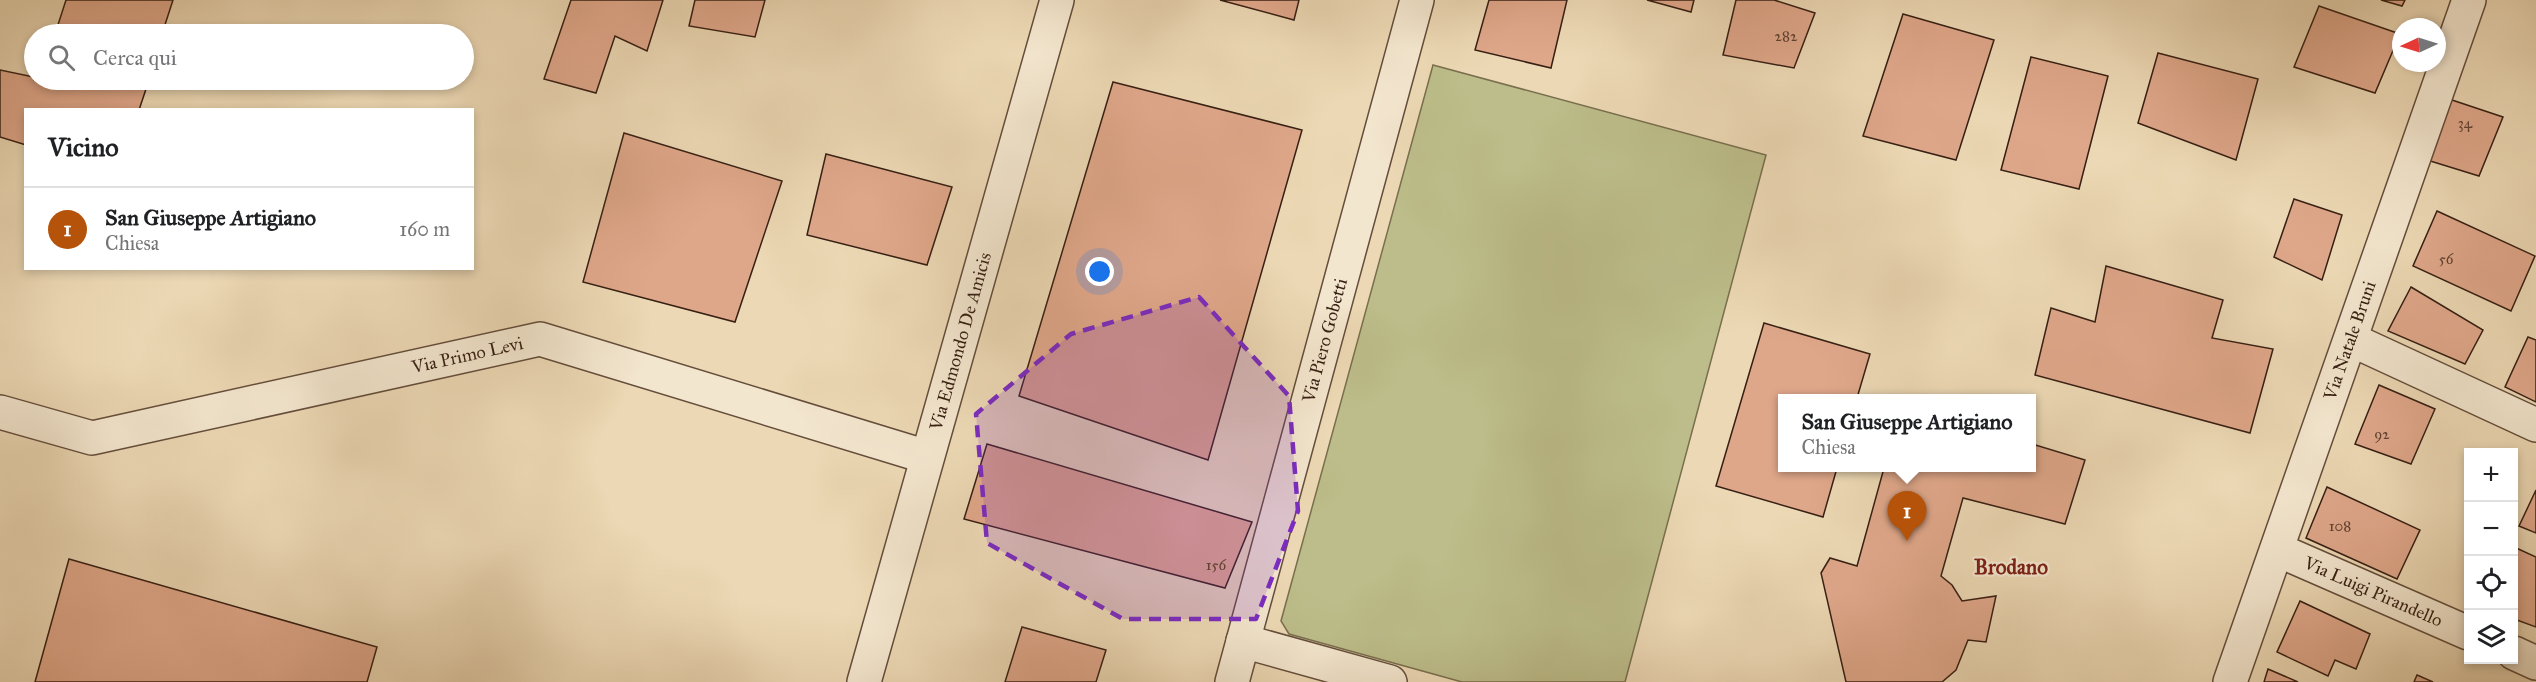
<!DOCTYPE html>
<html lang="it">
<meta charset="utf-8">
<style>
:root{--surface:#fff;--page:#f2f2f2;--text:#202124;--muted:#757577;--line:#e0e0e0;--accent:#b45309}
body{margin:0;font-family:"IM FELL Great Primer",serif;background:var(--page);color:var(--text)}
.controls{position:absolute;right:18px;bottom:18px;display:grid;overflow:hidden;border-radius:0px;box-shadow:0 3px 9px #0003}
.controls button{width:54px;height:54px;display:grid;place-items:center;padding:0;border:0;border-bottom:2px solid var(--line);background:var(--surface);color:var(--text);font:30px sans-serif}
.compass{position:absolute;left:2392px;top:18px;width:54px;height:54px;border-radius:50%;background:var(--surface);box-shadow:0 3px 9px #0003;rotate:266deg}
.you{position:absolute;left:1100px;top:272px;width:21px;height:21px;margin:-15px;border:4px solid #fff;border-radius:50%;background:#1a73e8;box-shadow:0 0 0 9px #1a73e833}
.badge{display:grid;place-items:center;width:39px;height:39px;border-radius:50%;background:var(--accent);color:#fff;font-size:20px;font-weight:700}
.pin{position:absolute;translate:-50% -50px;filter:drop-shadow(0 2px 3px #0008)}
.pin::after{content:'';position:absolute;top:32px;width:21px;height:18px;background:inherit;clip-path:polygon(0 0,100% 0,50% 100%)}
.popup{position:absolute;left:1778px;top:394px;width:258px;height:78px;box-sizing:border-box;display:grid;place-content:center;border-radius:0px;background:var(--surface);filter:drop-shadow(0 2px 4px #0005);font-size:20px;white-space:nowrap;color:var(--muted)}
.popup b{font-size:22px;color:var(--text)}
.popup::after{content:'';position:absolute;left:50%;top:100%;margin-left:-12px;border:12px solid transparent;border-top-color:var(--surface)}
.list{margin:0;padding:0;list-style:none}
h2{display:flex;justify-content:space-between;align-items:center;height:78px;margin:0;padding:0 24px;font-size:26px}
h2 small{font-size:20px;font-weight:400;color:var(--muted)}
.list li{display:grid;grid-template-columns:39px 1fr auto;gap:18px;align-items:center;box-sizing:border-box;height:84px;padding:0 24px;border-top:2px solid var(--line)}
.list b{display:block;font-size:22px;white-space:nowrap}
.list p{margin:0;font-size:20px;white-space:nowrap;color:var(--muted)}
.list em{font-size:20px;font-style:normal;color:var(--muted)}
.icon{flex:none;width:33px;height:33px;fill:none;stroke:currentColor;stroke-width:2;stroke-linecap:round;stroke-linejoin:round}
.map{position:relative;flex:none;width:2536px;height:682px;overflow:hidden}
.search{position:absolute;background:var(--surface);box-shadow:0 3px 9px #0003;left:24px;top:24px;width:450px;height:66px;display:flex;align-items:center;gap:15px;box-sizing:border-box;padding:0 21px;border-radius:33px;color:var(--muted);font-size:22px}
.panel{position:absolute;background:var(--surface);box-shadow:0 3px 9px #0003;left:24px;top:108px;width:450px;height:162px;border-radius:0px}
.map>svg:first-child{display:block}
</style>
<div class="map">
<svg width="2536" height="682" viewBox="0 0 2536 682">
<rect width="100%" height="100%" fill="#ecd8b4"/>
<filter id="stains"><feTurbulence type="fractalNoise" baseFrequency=".00333" numOctaves="4"/><feColorMatrix values="0 0 0 0 .2 0 0 0 0 .09 0 0 0 0 .02 0 0 0 .5 -.17"/></filter>
<radialGradient id="worn" r=".72"><stop offset=".6" stop-color="#630" stop-opacity="0"/><stop offset="1" stop-color="#630" stop-opacity=".3"/></radialGradient>
<!-- pitch -->
<path fill="#bcbd8a" stroke="#796e4e" stroke-width="1.5" d="M1433 65 1766 155 1625 682H1462L1289 634 1281 621Z"/>
<!-- building -->
<g fill="#dfa78a" stroke="#361f13" stroke-width="1.5">
<path d="M66 0H173L162 34H55Z"/>
<path d="M571 0H663L647 51 615 36 596 93 544 79Z"/>
<path d="M695 0H765L755 37 689 26Z"/>
<path d="M1220 0H1299L1294 20Z"/>
<path d="M1489 0H1567L1551 68 1475 50Z"/>
<path d="M1647 0H1694L1691 12Z"/>
<path d="M1736 0H1774L1815 13 1794 68 1723 55Z"/>
<path d="M2381 0H2405L2402 6Z"/>
<path d="M2319 6 2400 34 2375 93 2294 67Z"/>
<path d="M1903 14 1994 40 1956 160 1863 136Z"/>
<path d="M2158 53 2258 79 2236 160 2138 123Z"/>
<path d="M2031 57 2108 76 2079 189 2001 170Z"/>
<path d="M0 70 34 77V80H149L139 110H26V145L0 137Z"/>
<path d="M1113 82 1302 130 1208 460 1019 396Z"/>
<path d="M2446 98 2503 117 2479 176 2427 160Z"/>
<path d="M624 133 782 181 735 322 583 282Z"/>
<path d="M826 154 952 187 927 265 807 235Z"/>
<path d="M2294 199 2342 215 2322 280 2274 257Z"/>
<path d="M2437 211 2535 256 2511 311 2413 266Z"/>
<path d="M2106 266 2223 300 2212 338 2273 349 2250 433 2035 375 2051 308 2095 322Z"/>
<path d="M2411 287 2483 330 2465 364 2388 331Z"/>
<path d="M1764 323 1870 354 1857 398H1782V468H1837L1823 517 1716 486Z"/>
<path d="M2528 337 2536 340V402L2505 387Z"/>
<path d="M2379 385 2435 409 2411 464 2355 444Z"/>
<path d="M987 444 1252 522 1225 588 964 519Z"/>
<path d="M2032 444 2085 460 2065 524 1963 498 1941 576 1952 585 1962 601 1996 596 1986 642 1968 640 1956 670 1942 682H1846L1821 573 1830 558 1857 566 1884 468H2032Z"/>
<path d="M2327 487 2420 530 2397 579 2306 538Z"/>
<path d="M2536 490V533L2519 526Z"/>
<path d="M2514 547 2536 557V627L2514 619Z"/>
<path d="M69 559 377 647 367 682H35Z"/>
<path d="M2300 601 2370 634 2356 669 2335 660 2328 676 2277 652Z"/>
<path d="M1022 627 1106 650 1096 682H1005Z"/>
<path d="M2268 669 2298 682H2264Z"/>
<path d="M2417 675 2433 682H2414Z"/>
</g>
<g fill="none" stroke-linecap="round" stroke-linejoin="round">
<!-- minor casing -->
<g stroke="#644d3b" stroke-width="36">
<g id="minor">
<path d="M2352 340 2536 425"/>
<path id="s1" d="M0 412 92 438 540 339 927 457"/>
<path id="s2" d="M2278 550 2468 633"/>
<path d="M1243 641 1390 682"/>
<path d="M2514 653 2536 663"/>
<path id="s3" d="M864 682 1057 0"/>
<path id="s4" d="M1232 682 1417 0"/>
<path id="s5" d="M2230 682 2469 0"/>
</g>
</g>
<!-- minor -->
<use href="#minor" stroke="#f3e6ce" stroke-width="33"/>
</g>
<!-- marked area -->
<path fill="#7b2cbf" fill-opacity="0.2" stroke="#7b2cbf" stroke-width="4.5" stroke-dasharray="12 8" stroke-linejoin="round" d="M1199 297 1289 396 1298 511 1256 619H1123L987 543 976 414 1071 334Z"/>
<g text-anchor="middle" dominant-baseline="central" stroke-width="4.5" stroke-linejoin="round" paint-order="stroke">
<!-- number labels -->
<g font-size="15" fill="#604131">
<text x="1786" y="36">282</text>
<text x="2465" y="123">34</text>
<text x="2446" y="259">56</text>
<text x="2382" y="434">92</text>
<text x="2340" y="526">108</text>
<text x="1216" y="565">156</text>
</g>
<!-- street labels -->
<g font-size="18" fill="#361f13" stroke="#f3e6ce">
<text stroke="none"><textPath href="#s3" startOffset="354">Via Edmondo De Amicis</textPath></text>
<text stroke="none"><textPath href="#s4" startOffset="354">Via Piero Gobetti</textPath></text>
<text stroke="none"><textPath href="#s5" startOffset="362">Via Natale Bruni</textPath></text>
<text stroke="none"><textPath href="#s1" startOffset="480">Via Primo Levi</textPath></text>
<text stroke="none"><textPath href="#s2" startOffset="104">Via Luigi Pirandello</textPath></text>
</g>
<!-- quarter labels -->
<g font-size="21" font-weight="bold" fill="#7a1f14" stroke="#f3e6ce">
<text x="2011" y="567">Brodano</text>
</g>
</g>
<rect width="100%" height="100%" filter="url(#stains)"/>
<rect width="100%" height="100%" fill="url(#worn)"/>
</svg>
<div class="controls">
<button>+</button>
<button>−</button>
<button><svg class="icon" aria-label="locate" viewBox="0 0 24 24"><circle cx="12" cy="12" r="6"/><path d="M12 2v4M12 18v4M2 12h4M18 12h4"/></svg></button>
<button><svg class="icon" aria-label="layers" viewBox="0 0 24 24"><path d="M12 4l9 5-9 5-9-5zM3 14l9 5 9-5"/></svg></button>
</div>
<svg class="compass" viewBox="-18 -18 36 36"><path d="M0-13l5 13h-10z" fill="#e53935"/><path d="M0 13l5-13h-10z" fill="#757577"/></svg>
<div class="you"></div>
<div class="pin badge" style="left:1907px;top:541px">1</div>
<div class="popup"><b>San Giuseppe Artigiano</b>Chiesa</div>
<div class="search"><svg class="icon" aria-label="search" viewBox="0 0 24 24"><circle cx="10" cy="10" r="6"/><path d="M15 15l6 6"/></svg>Cerca qui</div>
<section class="panel">
<h2>Vicino<small></small></h2>
<ul class="list">
<li><span class="badge">1</span><div><b>San Giuseppe Artigiano</b><p>Chiesa</p></div><em>160 m</em></li>
</ul>
</section>
</div>
